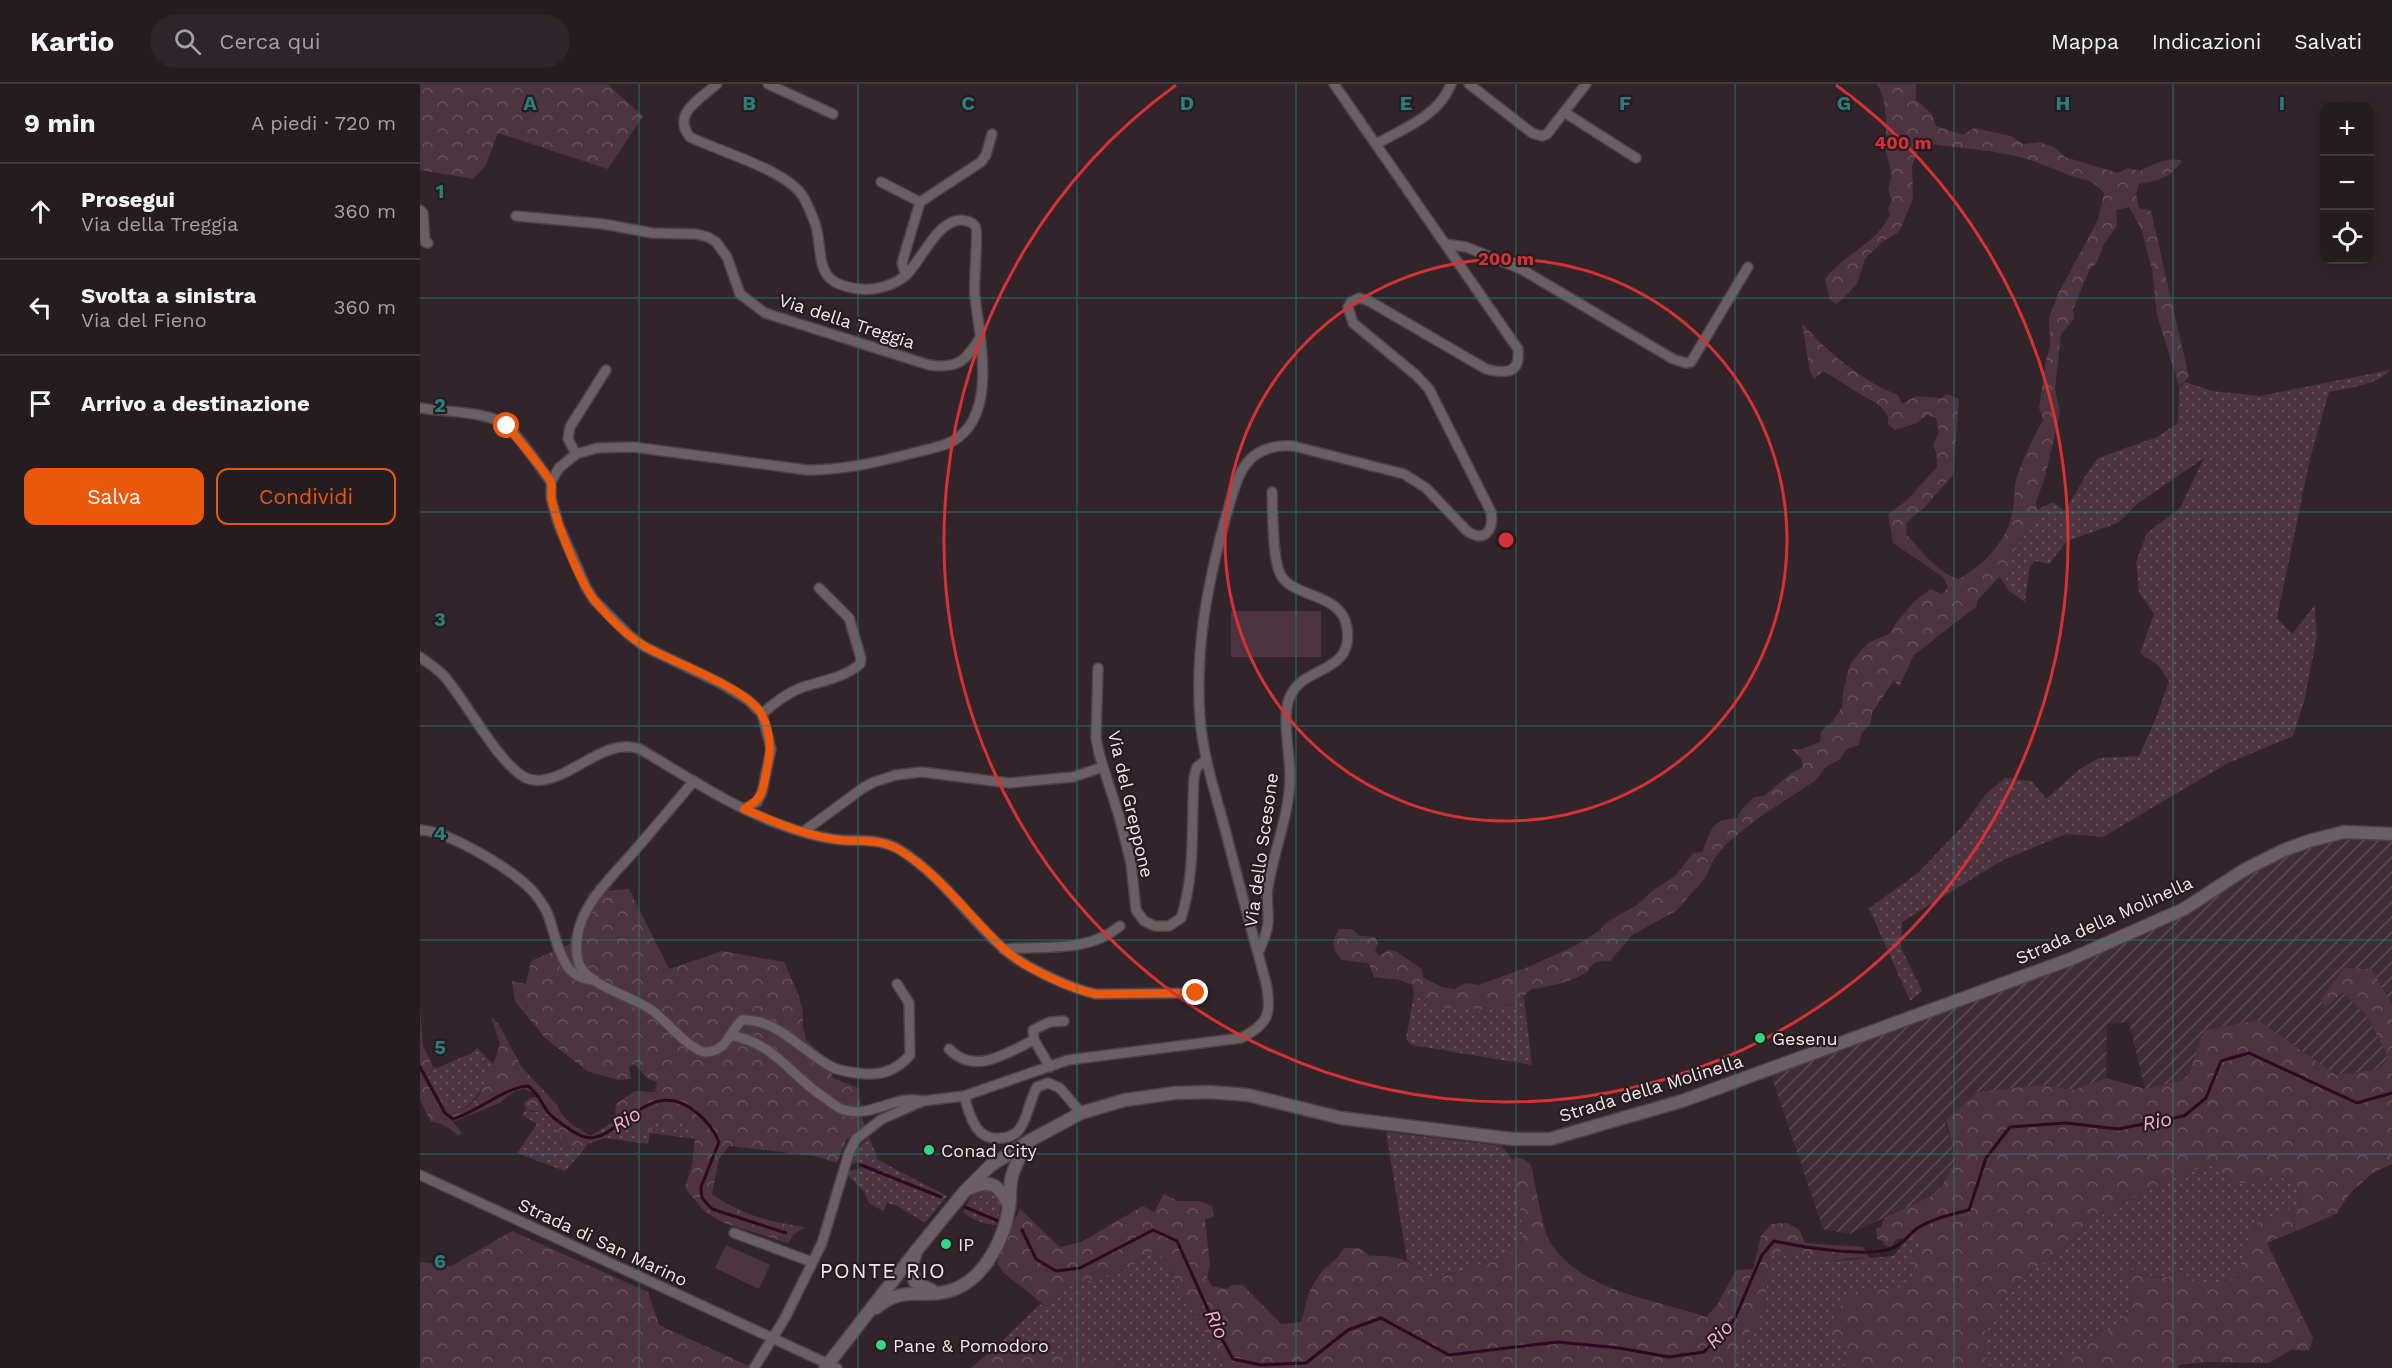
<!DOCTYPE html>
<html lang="it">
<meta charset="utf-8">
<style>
:root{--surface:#251c20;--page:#2d2529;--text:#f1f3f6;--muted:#a3a1a5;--line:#423a3e;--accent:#ea580c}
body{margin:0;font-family:"Work Sans",sans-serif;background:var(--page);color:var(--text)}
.controls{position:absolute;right:18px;top:18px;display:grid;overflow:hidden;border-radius:12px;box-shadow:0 3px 15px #0003}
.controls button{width:54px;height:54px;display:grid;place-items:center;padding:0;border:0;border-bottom:2px solid var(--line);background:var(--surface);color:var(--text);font:30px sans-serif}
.stop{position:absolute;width:18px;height:18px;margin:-14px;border:4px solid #ea580c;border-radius:50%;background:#fff}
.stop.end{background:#ea580c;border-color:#fff;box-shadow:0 2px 6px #0008}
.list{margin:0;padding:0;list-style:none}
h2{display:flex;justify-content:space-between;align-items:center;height:78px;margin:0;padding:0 24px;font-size:26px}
h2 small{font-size:20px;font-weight:400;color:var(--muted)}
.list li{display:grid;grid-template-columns:39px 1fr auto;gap:18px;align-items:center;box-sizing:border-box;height:96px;padding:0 24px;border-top:2px solid var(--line)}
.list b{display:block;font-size:22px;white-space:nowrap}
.list p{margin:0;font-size:20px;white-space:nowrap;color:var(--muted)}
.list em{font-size:20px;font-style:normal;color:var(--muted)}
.actions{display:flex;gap:12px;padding:18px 24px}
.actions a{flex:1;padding:14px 0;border:2px solid var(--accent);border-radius:12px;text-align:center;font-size:21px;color:var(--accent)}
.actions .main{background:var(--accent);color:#fff}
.icon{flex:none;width:33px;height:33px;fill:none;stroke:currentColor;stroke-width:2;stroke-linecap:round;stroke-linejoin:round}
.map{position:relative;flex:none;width:1972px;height:1284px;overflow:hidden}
header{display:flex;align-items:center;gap:36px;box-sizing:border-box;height:84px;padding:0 30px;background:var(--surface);border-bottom:2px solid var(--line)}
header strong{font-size:28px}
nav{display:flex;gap:33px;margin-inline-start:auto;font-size:21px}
.search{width:420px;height:54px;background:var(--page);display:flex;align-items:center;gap:15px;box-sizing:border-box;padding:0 21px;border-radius:33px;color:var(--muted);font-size:22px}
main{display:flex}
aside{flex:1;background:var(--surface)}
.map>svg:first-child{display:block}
</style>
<header>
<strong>Kartio</strong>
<div class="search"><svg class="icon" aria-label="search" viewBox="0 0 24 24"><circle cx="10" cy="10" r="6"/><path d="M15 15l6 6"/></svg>Cerca qui</div>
<nav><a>Mappa</a><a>Indicazioni</a><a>Salvati</a></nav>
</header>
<main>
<aside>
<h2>9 min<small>A piedi · 720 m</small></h2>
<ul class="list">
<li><svg class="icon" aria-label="ahead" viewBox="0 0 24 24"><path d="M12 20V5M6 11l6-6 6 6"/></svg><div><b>Prosegui</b><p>Via della Treggia</p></div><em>360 m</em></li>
<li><svg class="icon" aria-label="left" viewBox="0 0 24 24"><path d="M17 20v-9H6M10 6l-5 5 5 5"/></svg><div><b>Svolta a sinistra</b><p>Via del Fieno</p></div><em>360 m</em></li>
<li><svg class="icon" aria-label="arrive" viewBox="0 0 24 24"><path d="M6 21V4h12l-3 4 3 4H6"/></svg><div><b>Arrivo a destinazione</b></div></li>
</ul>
<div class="actions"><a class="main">Salva</a><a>Condividi</a></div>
</aside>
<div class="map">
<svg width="1972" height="1284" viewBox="0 0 1972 1284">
<defs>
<pattern id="industrial-furrows" width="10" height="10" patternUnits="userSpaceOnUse" patternTransform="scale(1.5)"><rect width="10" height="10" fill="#3f2d36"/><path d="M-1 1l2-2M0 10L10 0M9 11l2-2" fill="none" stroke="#5b4b53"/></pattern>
<pattern id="grass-dots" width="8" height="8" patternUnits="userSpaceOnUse" patternTransform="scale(1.5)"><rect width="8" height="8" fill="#4e3341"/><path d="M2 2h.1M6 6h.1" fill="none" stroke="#68515d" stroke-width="1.8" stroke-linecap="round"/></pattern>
<pattern id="forest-crowns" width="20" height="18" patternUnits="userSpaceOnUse" patternTransform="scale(1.5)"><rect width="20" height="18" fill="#4e3341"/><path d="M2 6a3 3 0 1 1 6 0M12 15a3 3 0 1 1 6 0" fill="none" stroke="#68515d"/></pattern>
</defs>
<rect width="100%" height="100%" fill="#31252b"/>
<!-- industrial -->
<path fill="url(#industrial-furrows)" d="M1924 748 1972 754V920L1950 885 1901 915 1905 924 1923 908 1947 932 1968 973 1960 985 1916 991 1837 936 1784 946 1768 995 1725 1005 1709 938 1687 940 1686 994 1654 1006 1620 1001 1556 1008 1525 1038 1536 1076 1518 1109 1429 1150 1403 1145 1349 985 1485 937 1764 825 1824 786Z"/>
<!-- grass -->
<g fill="url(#grass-dots)">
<path d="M1970 286C1957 301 1928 304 1909 308L1890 375 1857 534 1872 550 1895 521 1897 551 1884 618 1873 652 1806 680 1683 753 1646 750 1581 777 1482 838 1481 864 1502 907 1490 917 1449 824 1498 789 1542 743 1566 710 1585 694 1612 697 1626 715 1660 685 1679 674 1719 672 1736 634 1749 597 1738 581 1720 569 1734 530 1719 508 1716 478 1727 449 1760 424 1784 374 1717 420 1698 439 1647 457 1629 480 1616 477 1610 482 1605 518 1589 507 1579 492 1589 482 1606 443 1618 433 1617 426 1633 418 1645 427 1666 391 1678 374 1737 353 1758 339 1759 304 1765 298 1792 307 1840 312Z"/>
<path d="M994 910 1003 917 1009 915 1033 924C1043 920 1049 921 1057 928L1076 920 1089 922 1104 914 1112 981 992 961 986 955Z"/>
<path d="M57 964 73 980C64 1000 58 1020 36 1027L19 1015 8 994 13 983 17 984 52 969Z"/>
<path d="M106 1026 112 1028H120L139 1039 146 1061 161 1069 145 1087 97 1069 117 1040 102 1031Z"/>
<path d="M259 1035 275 1055 230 1049 228 1060 185 1054 168 1060 163 1056 194 1038 222 1052 236 1036Z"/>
<path d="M966 1048 1082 1062 1092 1075 1103 1149 1100 1163C1073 1182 1041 1189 1008 1193L1001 1185 987 1176Z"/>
<path d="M449 1053 458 1076 527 1112 505 1139 478 1122 467 1119 463 1127 449 1119 444 1108 428 1091 430 1087 441 1084 440 1078 432 1080 435 1067Z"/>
<path d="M1789 1080C1820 1104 1821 1103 1857 1091L1877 1101 1880 1120 1835 1140 1822 1178 1813 1195C1790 1201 1778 1203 1760 1186 1745 1197 1730 1194 1715 1184L1706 1191 1710 1208 1711 1226 1688 1247 1631 1284H1570L1564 1268 1566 1243 1588 1208 1609 1188 1645 1164 1676 1134 1726 1106Z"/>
<path d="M569 1102 582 1116 577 1141C564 1141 554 1136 543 1128L554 1107Z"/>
<path d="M1495 1152 1499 1156 1500 1164 1491 1174 1493 1190 1488 1203 1431 1266 1424 1284H1310L1319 1264 1345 1225 1349 1175 1359 1166 1413 1177 1473 1172 1481 1163 1483 1154Z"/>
<path d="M731 1168 742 1173 804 1280V1284H705L579 1260 620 1220 626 1223 642 1205 709 1184Z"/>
</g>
<!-- forest -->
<g fill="url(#forest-crowns)">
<path d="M0 0H187L223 32 188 85 78 49 66 81 53 95 0 86Z"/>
<path d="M1456 0H1496V16L1512 30 1516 42 1543 51 1554 44 1591 52 1603 60 1620 58 1635 64 1645 73 1698 89 1707 84 1720 87C1731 81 1750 72 1762 77 1748 95 1741 96 1719 100L1716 110 1719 124 1731 127 1769 293 1759 302 1737 231 1732 185 1726 163 1722 147 1709 123 1696 126 1697 142 1684 160 1677 178 1669 187 1653 225 1654 235 1641 250 1635 305 1640 329 1625 393 1616 418 1618 433 1606 443 1589 482 1557 517V522L1494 571 1479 603 1474 596 1452 629 1451 639 1441 650 1439 661 1427 665 1419 676 1406 683 1395 697 1341 732 1307 759 1294 775 1285 794 1256 827 1212 851 1190 877C1166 877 1175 884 1162 891 1146 899 1129 903 1111 905 1089 931 1084 915 1057 928 1047 920 1044 923 1032 924 1027 924 1021 923 1016 922L1009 915 1003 917 994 910 992 901 980 896 954 893 948 879 922 876 915 867 913 857 919 845H932L940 852 955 853 958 859 955 866 959 872 969 866 977 868 1002 885 1003 893 1022 903 1035 905 1046 899 1059 901 1108 883 1155 862 1180 846 1187 838 1217 821 1231 808 1255 792 1273 769 1282 768C1292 747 1289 736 1317 734L1322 725 1334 713 1344 712 1370 690 1383 683 1381 674 1372 665H1382L1400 658 1401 648 1413 637 1422 623 1423 608 1430 580 1448 559 1469 550 1477 538 1494 518 1510 505 1522 510 1528 503 1523 493 1473 459 1468 430 1486 417 1517 383 1516 368 1513 362 1519 348 1516 334 1507 331 1497 339 1475 346 1468 340V332L1460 322 1403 287 1394 295 1390 288 1382 239C1407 268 1442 297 1478 311L1482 320 1496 312 1521 314 1527 310 1539 315 1533 391 1504 424 1487 438 1486 450C1501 466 1517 489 1539 495 1569 477 1590 454 1594 418 1595 412 1594 406 1595 400 1599 382 1614 352 1623 336L1619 324 1626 276 1630 262 1629 233 1639 208 1678 136 1684 109C1670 93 1667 98 1649 91 1636 86 1623 80 1610 76 1575 65 1536 65 1501 58L1492 82 1493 115 1479 148 1462 158 1445 175 1437 200 1417 220 1410 216 1405 195C1425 169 1454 162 1470 131L1468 125 1472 116C1466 101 1469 107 1471 94 1472 83 1466 71 1464 60 1464 55 1466 51 1466 46 1467 35 1464 7 1456 0Z"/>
<path d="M209 805 249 885 302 867 364 878 377 907 383 927V942L386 956 407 975 413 994 439 1004 441 1032 445 1041 426 1056 417 1079 395 1072 309 1062 299 1075 292 1110C321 1131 351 1138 385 1143L374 1150 368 1159 304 1139 285 1128 265 1104 272 1081 275 1055 259 1036 258 1043 249 1044 236 1036 230 1049 222 1052 194 1038 196 1020 215 1007 235 1008 237 998 227 994 214 980 209 983 211 995 198 996 167 987 125 954 95 917 92 897 106 900 111 877 154 858 156 840 169 808Z"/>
<path d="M1924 884 1951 885 1972 920V1080L1953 1089 1931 1108 1916 1130 1847 1159 1893 1254 1889 1267 1871 1266 1849 1279 1787 1278 1759 1281 1758 1284H1631L1688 1247 1711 1226 1710 1208 1706 1191 1715 1184C1730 1194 1745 1198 1760 1186 1778 1202 1790 1201 1812 1195L1822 1178 1835 1140 1880 1120 1877 1101 1857 1091C1820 1103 1821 1104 1789 1080L1726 1106 1676 1134 1645 1164 1609 1188 1588 1208 1566 1243 1564 1268 1570 1284H1424L1431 1266 1409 1254 1415 1228 1434 1209 1488 1202 1493 1190 1491 1174 1500 1164 1499 1156 1495 1152 1477 1155 1471 1163 1464 1161 1463 1157 1457 1155 1456 1144 1461 1143 1464 1134 1518 1109 1536 1076 1526 1036 1557 1008 1620 1001 1654 1006 1686 994 1725 1005 1767 995 1784 946 1838 936 1916 991 1960 985 1968 973 1947 932 1923 908 1905 924 1901 915Z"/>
<path d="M0 926 3 962 13 983 8 994 19 1015 36 1026 46 1024 58 1013 76 973 80 960 71 933 78 939 101 982 138 1022C140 1034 160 1046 171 1052L164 1056 168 1060 161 1069 146 1061 137 1047 139 1039 120 1028 106 1026 104 1019 109 1014 122 1012 104 1005 95 1007 77 1020 33 1038 42 1049 38 1052C31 1045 22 1038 11 1038L0 1016Z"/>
<path d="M1102 1074 1111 1081C1115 1097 1123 1147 1130 1158 1163 1209 1233 1214 1286 1233L1297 1221 1316 1186 1333 1185 1341 1152 1351 1140 1367 1139 1379 1145 1385 1159 1443 1163 1450 1175 1433 1174 1413 1177 1359 1166 1349 1175 1345 1225 1319 1264 1310 1284H804V1280L742 1173 731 1168 709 1184 642 1205 626 1223 583 1188 577 1179 584 1157 600 1125 640 1163 661 1158 723 1122 734 1128 744 1110 758 1117H779L792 1122 794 1133 785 1135 790 1181 787 1193 792 1202 806 1205 812 1201H823L861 1240 881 1238C887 1221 886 1209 898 1193 906 1181 917 1177 924 1164H939L950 1172C974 1170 993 1176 1009 1193 1041 1189 1073 1182 1100 1163L1103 1149 1092 1075Z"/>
<path d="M92 1147 228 1208 239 1241 329 1282 328 1284H0V1178L31 1182Z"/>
<path d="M579 1260 701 1282 705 1284H551Z"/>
</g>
<!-- pitch -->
<g fill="#4e3341">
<rect x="811" y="527" width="90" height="46"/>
<path d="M306 1161 350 1181 339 1205 295 1184Z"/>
</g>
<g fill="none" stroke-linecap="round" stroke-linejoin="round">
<!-- stream -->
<g stroke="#2e091f" stroke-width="3">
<path d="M0 983 25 1029 33 1035C57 1028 86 1003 108 1002 118 1009 121 1018 127 1027 133 1035 156 1051 165 1053 196 1062 230 987 277 1029 287 1037 294 1046 299 1058L281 1103 282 1114 292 1125 366 1149"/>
<path d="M441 1081 521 1113"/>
<path d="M545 1123 578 1137"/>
<path d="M602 1146 616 1175 636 1187 660 1184 733 1146 757 1157 798 1248 813 1275 841 1281 886 1279 928 1246 961 1234 1029 1271 1138 1258 1199 1264 1249 1273 1284 1268 1314 1236 1342 1171 1354 1157C1381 1163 1452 1175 1475 1163 1483 1159 1489 1151 1496 1145 1511 1135 1532 1130 1549 1126L1566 1074 1590 1043 1646 1039 1698 1045 1764 1032 1786 1014 1801 977 1829 969 1937 1019 1972 1009"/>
</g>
<!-- street casing -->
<g stroke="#4c4247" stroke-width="12">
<g id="street">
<path d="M297 0C280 15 251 30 270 53 300 68 368 86 384 114 388 122 392 131 395 139 405 172 391 200 440 205 455 207 475 201 486 191 502 176 518 134 543 136 547 137 553 138 555 142 559 146 553 201 555 213 560 256 578 331 533 357 520 364 503 366 489 370 454 379 423 386 387 386L213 363 177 364 156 370 139 384 131 398V414L139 442 166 503 174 516 209 551 225 563 300 599 328 616 342 630 351 665 342 708 337 718 324 725"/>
<path d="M348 0 413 30"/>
<path d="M1049 0 1112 49 1122 52 1127 50 1166 0"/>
<path d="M1144 28 1216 74"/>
<path d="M956 60C983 45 1020 31 1031 0"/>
<path d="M461 98 500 118"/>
<path d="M0 126 3 129 5 158 8 159"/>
<path d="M96 132 183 140 232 149 276 150 288 153 296 158 307 173 320 210 345 229 509 281C539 285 545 277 560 254"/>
<path d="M1025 160 1046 163 1101 185 1253 275 1266 279 1271 278 1328 183"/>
<path d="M486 191 482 179 500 118 561 78 566 71 572 50"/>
<path d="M0 324C23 328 70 327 87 342 103 357 118 381 131 398"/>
<path d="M156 370 148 355 150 343 186 286"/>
<path d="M0 573C8 579 18 585 25 593 47 619 77 677 104 693 110 696 116 697 122 696 155 692 186 653 220 665 272 696 324 731 382 748 395 752 410 755 422 756 443 757 462 755 480 766 522 792 549 835 586 867 605 883 651 905 676 910L776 909"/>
<path d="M678 584 676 654 680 673 699 732 711 779 716 826 724 837 735 842H749L761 834C776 789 771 739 774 693L777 683 786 676"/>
<path d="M342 630C353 620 364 611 378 605 398 597 423 595 440 580L441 574 429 534 399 504"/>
<path d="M274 697C255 719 236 742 217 764 195 790 162 818 157 854 156 864 156 877 162 885 175 904 214 913 233 927 245 936 272 969 287 968 308 966 309 948 322 936 358 934 384 970 414 984 424 988 435 989 446 990 464 991 478 985 490 971L489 919 477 900"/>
<path d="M0 746C29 747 98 788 116 811 120 817 126 824 128 831 138 857 140 896 175 896"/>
<path d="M383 748 443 704 454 698 476 691 501 688 589 699 653 693 683 683"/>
<path d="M583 865C625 861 666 870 700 842"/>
<path d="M838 869C842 860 847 850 848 839 849 827 846 815 848 803 854 766 870 729 870 692 870 670 862 636 869 615 881 580 934 592 927 544 922 509 876 514 862 493 852 480 853 427 852 408"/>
<path d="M310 951C357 960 369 991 405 1014 411 1018 418 1025 425 1026 452 1034 476 1010 502 1017"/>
<path d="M614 956 630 983"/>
<path d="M529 965C555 992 586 969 614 956L613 946 630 938 644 937"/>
<path d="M544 1012C550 1031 555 1057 580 1054 586 1054 593 1052 598 1047 608 1036 609 1016 617 1003L628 999 640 1004 661 1029"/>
<path d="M0 1091 417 1284"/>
<path d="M314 1149 392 1178"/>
<path d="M334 1284 365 1234 402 1159 429 1069 436 1055 462 1035 503 1017 544 1012 648 976 821 954C849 940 852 929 846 899 832 848 818 796 805 745 795 708 783 672 780 634 775 566 787 501 805 436 817 395 822 359 873 362L984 390 1006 404 1047 447C1065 459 1074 446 1071 428L1009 305 996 291 933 239 928 223 931 218 939 214 949 217 1066 285C1085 290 1101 290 1098 265L914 0"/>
</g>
</g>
<!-- secondary casing -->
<g stroke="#4c4247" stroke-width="15">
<g id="secondary">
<path d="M551 1104C570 1094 580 1102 588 1120"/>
<path d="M495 1171 491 1183 495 1198 513 1207"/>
<path d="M456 1224C485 1199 505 1217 535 1205 565 1193 584 1155 589 1124 591 1114 589 1102 592 1092 595 1080 602 1069 608 1059"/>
<path d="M405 1284 496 1167 545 1107 570 1082 609 1057 661 1029 705 1016 755 1009 789 1008 828 1011 921 1034 1092 1055H1130L1262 1017 1651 875 1764 825 1824 786 1864 766 1889 757 1924 748 1972 750"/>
</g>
</g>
<!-- street -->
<use href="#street" stroke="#6c5e65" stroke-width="9"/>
<!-- secondary -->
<use href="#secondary" stroke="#6c5e65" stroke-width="12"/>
</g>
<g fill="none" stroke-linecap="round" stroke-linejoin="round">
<!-- route -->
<path stroke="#ea580c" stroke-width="8" d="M87 342C94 351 129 391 131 399 133 405 130 411 132 417 138 442 159 498 175 517 189 534 207 552 226 563 252 578 330 605 342 631 351 648 351 667 347 684 343 705 344 714 324 725 355 738 386 752 419 756 441 758 461 754 481 767 521 792 549 832 583 864 601 882 650 905 676 910L776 909"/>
</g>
<!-- grid -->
<path fill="none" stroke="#25817a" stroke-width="1.5" stroke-opacity="0.55" d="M219 0V1284M438 0V1284M657 0V1284M876 0V1284M1096 0V1284M1315 0V1284M1534 0V1284M1753 0V1284M0 214H1972M0 428H1972M0 642H1972M0 856H1972M0 1070H1972"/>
<!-- distance rings -->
<g fill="none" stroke="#d73232" stroke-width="3">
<circle cx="1086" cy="456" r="281"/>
<path d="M1416 1A562 562 0 1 1 756 1"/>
</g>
<!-- markers -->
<g fill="#35d881" stroke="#271b21" stroke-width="2">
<circle cx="1340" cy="954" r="6"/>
<circle cx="509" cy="1066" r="6"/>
<circle cx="526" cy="1160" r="6"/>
<circle cx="461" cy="1261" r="6"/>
</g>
<g text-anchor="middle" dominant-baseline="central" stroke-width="4.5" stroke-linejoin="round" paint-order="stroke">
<!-- street labels -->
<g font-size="18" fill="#efe7eb" stroke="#271b21">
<text transform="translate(427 237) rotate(18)">Via della Treggia</text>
<text transform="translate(711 720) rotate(77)">Via del Greppone</text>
<text transform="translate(841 766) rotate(-82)">Via dello Scesone</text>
<text transform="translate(1684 836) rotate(-24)">Strada della Molinella</text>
<text transform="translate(1231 1004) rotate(-17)">Strada della Molinella</text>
<text transform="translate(183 1158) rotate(25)">Strada di San Marino</text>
</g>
<!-- poi labels -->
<g font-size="18" fill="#efe7eb" stroke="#271b21" text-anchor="start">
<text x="1352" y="954">Gesenu</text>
<text x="521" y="1066">Conad City</text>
<text x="538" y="1160">IP</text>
<text x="473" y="1261">Pane &amp; Pomodoro</text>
</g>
<!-- water labels -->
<g font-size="20" font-style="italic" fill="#f8afd4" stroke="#271b21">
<text transform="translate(206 1035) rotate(-31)">Rio</text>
<text transform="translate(1737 1037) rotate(-11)">Rio</text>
<text transform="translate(797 1240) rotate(65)">Rio</text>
<text transform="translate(1299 1250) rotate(-47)">Rio</text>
</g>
<!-- quarter labels -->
<g font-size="21" letter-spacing="1.5" fill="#efe7eb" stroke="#271b21">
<text x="463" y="1186">PONTE RIO</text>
</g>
</g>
<g font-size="20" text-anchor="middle" font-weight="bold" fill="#25817a" stroke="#271b21" stroke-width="4.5" stroke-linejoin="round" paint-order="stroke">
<text x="110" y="26">A</text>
<text x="329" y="26">B</text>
<text x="548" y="26">C</text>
<text x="767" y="26">D</text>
<text x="986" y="26">E</text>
<text x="1205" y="26">F</text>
<text x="1424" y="26">G</text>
<text x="1643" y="26">H</text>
<text x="1862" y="26">I</text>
<text x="20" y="114">1</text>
<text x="20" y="328">2</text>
<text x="20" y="542">3</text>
<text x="20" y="756">4</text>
<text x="20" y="970">5</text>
<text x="20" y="1184">6</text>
</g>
<circle cx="1086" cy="456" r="9" fill="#d73232" stroke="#271b21" stroke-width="3"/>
<g font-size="18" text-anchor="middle" font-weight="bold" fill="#d73232" stroke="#271b21" stroke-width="4.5" stroke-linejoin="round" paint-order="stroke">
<text x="1483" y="65">400 m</text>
<text x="1086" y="181">200 m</text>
</g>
</svg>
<div class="controls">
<button>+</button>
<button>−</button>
<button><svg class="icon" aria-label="locate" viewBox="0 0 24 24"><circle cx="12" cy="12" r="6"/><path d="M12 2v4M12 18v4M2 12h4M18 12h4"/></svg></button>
</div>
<div class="stop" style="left:87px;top:342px"></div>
<div class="stop end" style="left:776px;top:909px"></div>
</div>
</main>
